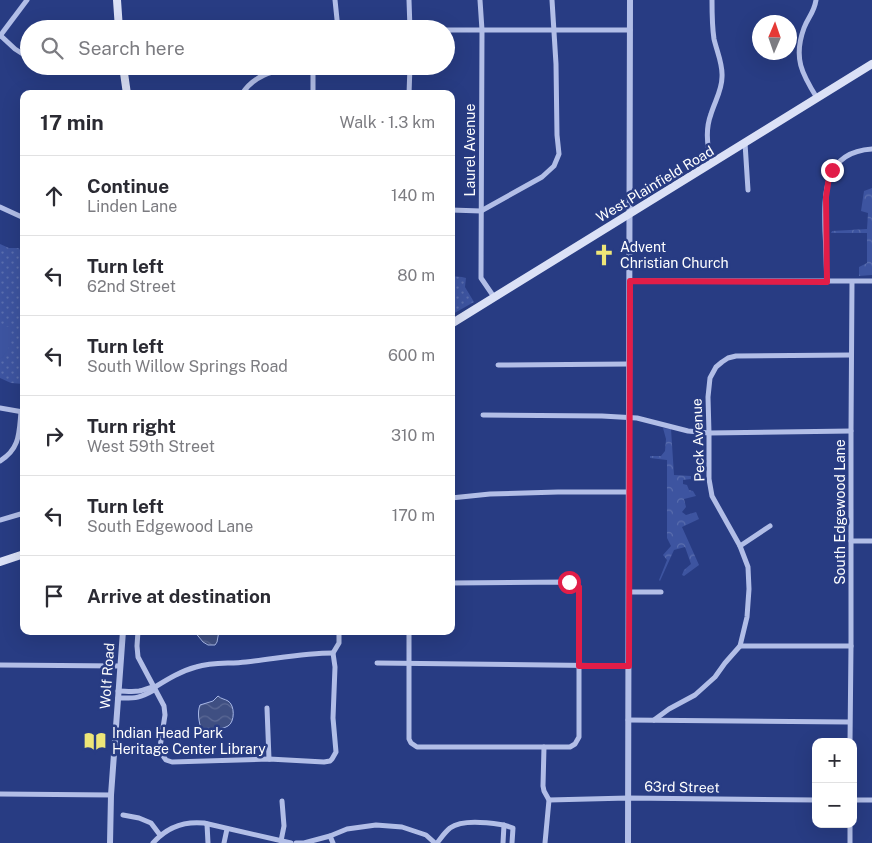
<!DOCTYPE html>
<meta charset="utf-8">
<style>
:root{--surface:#fff;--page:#f2f2f3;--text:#2b2b33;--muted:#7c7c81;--line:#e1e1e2}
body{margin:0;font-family:"Public Sans",sans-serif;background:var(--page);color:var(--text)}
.controls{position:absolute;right:15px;bottom:15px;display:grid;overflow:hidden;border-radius:10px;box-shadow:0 5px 20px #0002}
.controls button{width:45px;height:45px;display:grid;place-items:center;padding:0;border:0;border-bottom:1px solid var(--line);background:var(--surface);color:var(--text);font:25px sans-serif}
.compass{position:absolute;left:752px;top:15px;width:45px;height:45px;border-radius:50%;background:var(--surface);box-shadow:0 5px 20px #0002;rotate:2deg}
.stop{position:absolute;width:15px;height:15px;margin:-11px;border:4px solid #e11d48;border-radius:50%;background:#fff}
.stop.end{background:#e11d48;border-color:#fff;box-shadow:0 1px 5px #0008}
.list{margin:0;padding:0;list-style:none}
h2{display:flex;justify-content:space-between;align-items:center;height:65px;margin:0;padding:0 20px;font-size:21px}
h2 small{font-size:16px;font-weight:400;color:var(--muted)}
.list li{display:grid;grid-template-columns:32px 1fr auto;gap:15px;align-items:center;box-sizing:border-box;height:80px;padding:0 20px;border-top:1px solid var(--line)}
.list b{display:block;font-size:19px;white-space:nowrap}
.list p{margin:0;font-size:16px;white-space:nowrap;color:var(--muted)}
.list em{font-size:16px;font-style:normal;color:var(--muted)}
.icon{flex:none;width:28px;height:28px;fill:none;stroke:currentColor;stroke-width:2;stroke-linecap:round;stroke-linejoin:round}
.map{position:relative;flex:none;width:872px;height:843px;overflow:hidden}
.search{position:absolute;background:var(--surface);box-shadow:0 5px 20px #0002;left:20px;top:20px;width:435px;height:55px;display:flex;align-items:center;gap:12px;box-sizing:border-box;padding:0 18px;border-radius:28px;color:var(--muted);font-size:19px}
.panel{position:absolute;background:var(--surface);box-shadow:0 5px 20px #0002;left:20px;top:90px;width:435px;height:545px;border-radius:10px}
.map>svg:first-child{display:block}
</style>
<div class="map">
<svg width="872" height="843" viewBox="0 0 872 843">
<defs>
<pattern id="forest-crowns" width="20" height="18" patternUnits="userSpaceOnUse" patternTransform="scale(1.25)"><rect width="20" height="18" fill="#3d54a0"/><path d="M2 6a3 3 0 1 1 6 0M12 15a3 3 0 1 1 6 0" fill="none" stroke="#5a6eae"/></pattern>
<pattern id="park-dots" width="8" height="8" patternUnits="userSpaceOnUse" patternTransform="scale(1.25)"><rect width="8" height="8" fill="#3d54a0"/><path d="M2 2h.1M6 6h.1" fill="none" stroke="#5a6eae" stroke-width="1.8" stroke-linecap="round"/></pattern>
<pattern id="water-waves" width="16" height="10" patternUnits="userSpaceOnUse" patternTransform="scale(1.25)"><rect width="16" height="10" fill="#3f4f82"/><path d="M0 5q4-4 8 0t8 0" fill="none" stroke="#5c6995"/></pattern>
</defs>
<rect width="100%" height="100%" fill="#283c83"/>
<!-- forest -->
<g fill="url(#forest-crowns)">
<path d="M872 188V275L859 276V267L867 263V233H831L832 231 867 229 868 213 861 211 864 191Z"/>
<path d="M663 428 671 429 674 475 691 476V479L683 480V484L687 485 689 490 693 491 696 496 684 499 686 507 682 512 686 515 696 512 699 519 682 527 699 565 684 576 682 575 684 570 691 564 685 547 674 550 660 581 659 580 667 560 663 555 671 546 667 538V460L650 458V456H661L665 451 666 439Z"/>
</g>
<!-- park -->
<g fill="url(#park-dots)">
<path d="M0 244 9 248H19L24 259V384L11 383 0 378Z"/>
<path d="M451 276 462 277 466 278 465 287 474 302 451 315Z"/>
</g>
<!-- garden -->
<path fill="#3d54a0" d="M0 327H11C12 339 11 350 0 359Z"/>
<!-- water -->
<g fill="url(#water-waves)" stroke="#a7b7e7">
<path d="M194 631H219L217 642 215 645H208L203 642Z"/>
<path d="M218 696C221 699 225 699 228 701 235 705 235 722 228 726 220 731 209 727 201 729 199 721 197 713 200 705L213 701Z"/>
</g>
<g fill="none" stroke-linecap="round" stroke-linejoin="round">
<!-- minor -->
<g stroke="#b2bee7" stroke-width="5">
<path d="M335 0 338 29"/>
<path d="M409 0 410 29"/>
<path d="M480 0 482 30 481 278 494 297"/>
<path d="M712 0C712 13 712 26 714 39 717 52 723 64 722 77 722 90 715 101 711 114 705 130 707 147 712 163"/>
<path d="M816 0C814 13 808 17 804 28 793 58 802 74 817 98"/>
<path d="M446 30H630"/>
<path d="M0 35 15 49 29 58"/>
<path d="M0 36 27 0"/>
<path d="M313 66V94"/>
<path d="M242 94C254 75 273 71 294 66"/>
<path d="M409 94 410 66"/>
<path d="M745 143 748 190"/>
<path d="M0 207 24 218"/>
<path d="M451 210 481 211 542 177 554 166 559 154 557 135 556 64 552 0"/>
<path d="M630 281H872"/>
<path d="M827 282C826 265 826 248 825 231 824 194 823 152 872 149"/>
<path d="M498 365 629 364"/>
<path d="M0 408 23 412"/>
<path d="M483 415 602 416 637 418 688 431 709 433 851 431"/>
<path d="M0 461C20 449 19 433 21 412"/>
<path d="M451 498 490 494 558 492H629"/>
<path d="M0 520 24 513"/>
<path d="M851 541H872"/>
<path d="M740 546 770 526"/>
<path d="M629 592H661"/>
<path d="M138 631 137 646 138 657 164 706 165 715 160 747 161 753 166 760 172 762 269 759 324 762 330 761 332 759 336 752 333 718 335 667 333 653 339 643V631"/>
<path d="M409 631V739L411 743 417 747H570L575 744 579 737V587L569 582 451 583"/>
<path d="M740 646H851"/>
<path d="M377 663 629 666"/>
<path d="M0 665 120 666"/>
<path d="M118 691C125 691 132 692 139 691 145 690 149 687 155 687"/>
<path d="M118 698C135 698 138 699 154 690L155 687C168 679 181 671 196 667 213 662 229 664 246 662 275 659 304 653 333 653"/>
<path d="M267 708 269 759"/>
<path d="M628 720 849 722"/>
<path d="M654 720 669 709 695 695 715 677 725 663 740 646 747 617 749 589 748 567 740 546 712 496 709 479V433L708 397 710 378 716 367 722 362 728 358 736 356 851 355"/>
<path d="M850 742 851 646V431L852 282"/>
<path d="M544 747 543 786 544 791 549 800 545 843"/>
<path d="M0 794 111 795"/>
<path d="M549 800 628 798 816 800"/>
<path d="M853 800H872"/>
<path d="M123 815 139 818 151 823 160 835"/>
<path d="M207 824 208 843"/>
<path d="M330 836 333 843"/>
<path d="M281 841 284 826 282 801"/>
<path d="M153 843C166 828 184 821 204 823L291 843"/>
<path d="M224 843 227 829"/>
<path d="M296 843H304L330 836 347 829 376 825 402 827 426 835 435 843"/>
<path d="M437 843C441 838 445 832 450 828 463 819 489 823 504 825"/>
<path d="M503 843 504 825 513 828 512 843"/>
<path d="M850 843V824"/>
</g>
<!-- tertiary -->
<g stroke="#b2bee7" stroke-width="6">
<path d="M110 843 111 795 123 631"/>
<path d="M628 843 630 0"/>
</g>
<!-- secondary -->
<g stroke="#dbe1f6" stroke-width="8">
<path d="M117 0 119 29"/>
<path d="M123 66 127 94"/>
<path d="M451 324 872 64"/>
<path d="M0 562 24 554"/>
</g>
</g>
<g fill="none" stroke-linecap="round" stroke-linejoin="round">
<!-- route -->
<path stroke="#e11d48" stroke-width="6" d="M569 582 579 587V666H629L630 281 827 282 826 197 829 177 832 170"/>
</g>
<!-- icons -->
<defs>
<g id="church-bare" transform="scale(1.725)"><path d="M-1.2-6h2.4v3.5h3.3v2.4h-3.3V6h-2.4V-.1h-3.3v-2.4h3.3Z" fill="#eee678" stroke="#283c83" stroke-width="2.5" paint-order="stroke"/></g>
<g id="library-bare" transform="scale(1.725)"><path d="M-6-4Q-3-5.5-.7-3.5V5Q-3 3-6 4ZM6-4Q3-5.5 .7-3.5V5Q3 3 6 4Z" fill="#eee678" stroke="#283c83" stroke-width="2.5" paint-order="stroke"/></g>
</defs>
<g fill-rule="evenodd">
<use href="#church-bare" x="604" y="255"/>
<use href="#library-bare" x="95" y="741"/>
</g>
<g text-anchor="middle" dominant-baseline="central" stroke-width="5" stroke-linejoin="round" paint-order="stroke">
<!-- street labels -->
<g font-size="14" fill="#fff" stroke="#283c83">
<text transform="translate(470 150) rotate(-90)">Laurel Avenue</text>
<text transform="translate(655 184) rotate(-31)">West Plainfield Road</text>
<text transform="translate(698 440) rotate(-92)">Peck Avenue</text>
<text transform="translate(840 512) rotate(-90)">South Edgewood Lane</text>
<text transform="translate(107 676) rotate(-86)">Wolf Road</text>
<text transform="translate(682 787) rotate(1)">63rd Street</text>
</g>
<!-- poi labels -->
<g font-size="14" fill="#fff" stroke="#283c83" text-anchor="start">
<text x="620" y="247">Advent<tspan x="620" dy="16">Christian Church</tspan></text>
<text x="112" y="733">Indian Head Park<tspan x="112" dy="16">Heritage Center Library</tspan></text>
</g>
</g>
</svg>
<div class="controls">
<button>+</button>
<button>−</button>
</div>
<svg class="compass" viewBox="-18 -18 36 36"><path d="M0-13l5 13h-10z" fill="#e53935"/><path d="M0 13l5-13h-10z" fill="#7c7c81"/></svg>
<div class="stop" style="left:569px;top:582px"></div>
<div class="stop end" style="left:832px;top:170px"></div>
<div class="search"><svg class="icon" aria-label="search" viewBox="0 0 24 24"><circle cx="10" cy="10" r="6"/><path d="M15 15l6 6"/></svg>Search here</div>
<section class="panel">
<h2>17 min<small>Walk · 1.3 km</small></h2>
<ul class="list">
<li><svg class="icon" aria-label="ahead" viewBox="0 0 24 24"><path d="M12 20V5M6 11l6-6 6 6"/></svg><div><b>Continue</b><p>Linden Lane</p></div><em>140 m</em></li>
<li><svg class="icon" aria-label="left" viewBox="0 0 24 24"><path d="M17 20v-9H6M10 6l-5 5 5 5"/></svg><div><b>Turn left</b><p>62nd Street</p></div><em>80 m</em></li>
<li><svg class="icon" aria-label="left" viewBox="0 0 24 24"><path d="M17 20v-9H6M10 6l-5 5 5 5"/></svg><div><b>Turn left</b><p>South Willow Springs Road</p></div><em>600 m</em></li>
<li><svg class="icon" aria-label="right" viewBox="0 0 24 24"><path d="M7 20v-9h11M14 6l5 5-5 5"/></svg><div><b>Turn right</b><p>West 59th Street</p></div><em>310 m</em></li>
<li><svg class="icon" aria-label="left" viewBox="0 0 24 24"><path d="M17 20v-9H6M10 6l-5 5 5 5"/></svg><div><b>Turn left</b><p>South Edgewood Lane</p></div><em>170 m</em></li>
<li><svg class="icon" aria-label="arrive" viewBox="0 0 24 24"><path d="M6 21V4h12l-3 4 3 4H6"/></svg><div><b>Arrive at destination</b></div></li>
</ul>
</section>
</div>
